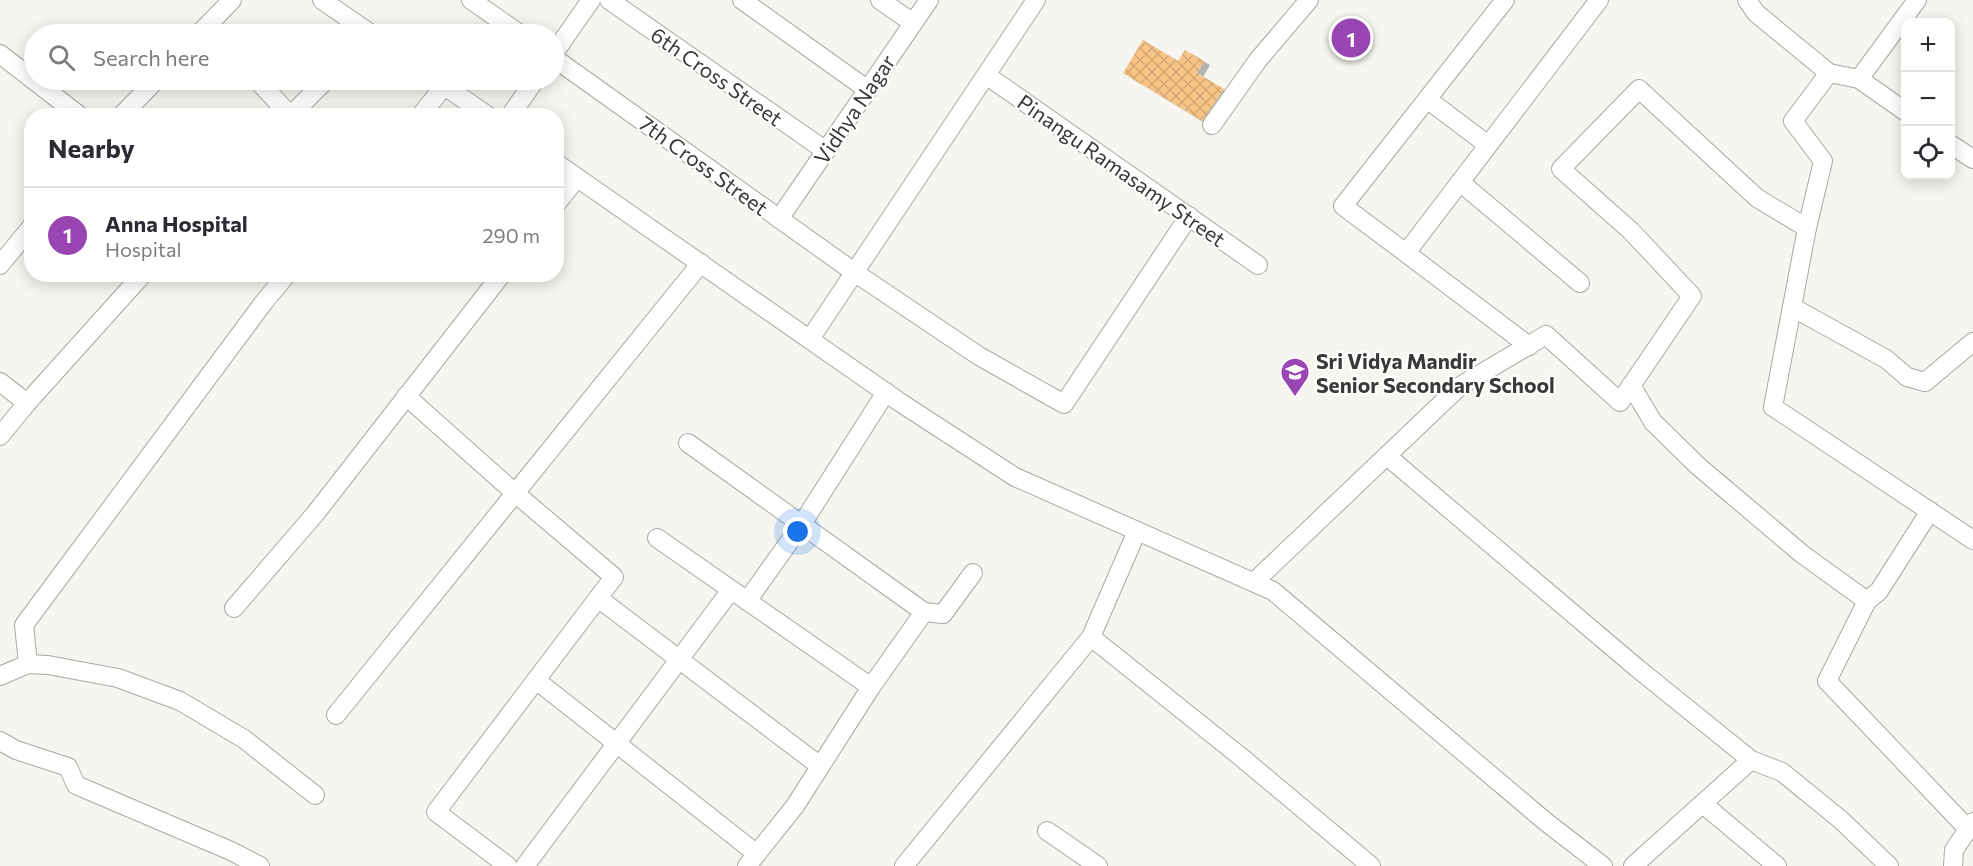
<!DOCTYPE html>
<meta charset="utf-8">
<style>
:root{--surface:#fff;--page:#f7f7f7;--text:#2b2b33;--muted:#7c7c81;--line:#e1e1e2;--accent:#9946b4}
body{margin:0;font-family:Commissioner,sans-serif;background:var(--page);color:var(--text)}
.controls{position:absolute;right:18px;top:18px;display:grid;overflow:hidden;border-radius:12px;box-shadow:0 3px 15px #0003}
.controls button{width:54px;height:54px;display:grid;place-items:center;padding:0;border:0;border-bottom:2px solid var(--line);background:var(--surface);color:var(--text);font:30px sans-serif}
.you{position:absolute;left:798px;top:532px;width:21px;height:21px;margin:-15px;border:4px solid #fff;border-radius:50%;background:#1a73e8;box-shadow:0 0 0 9px #1a73e833}
.badge{display:grid;place-items:center;width:39px;height:39px;border-radius:50%;background:var(--accent);color:#fff;font-size:20px;font-weight:700}
.pin{position:absolute;translate:-50% -50%;border:3px solid #fff;box-shadow:0 2px 6px #0006}
.list{margin:0;padding:0;list-style:none}
h2{display:flex;justify-content:space-between;align-items:center;height:78px;margin:0;padding:0 24px;font-size:26px}
h2 small{font-size:20px;font-weight:400;color:var(--muted)}
.list li{display:grid;grid-template-columns:39px 1fr auto;gap:18px;align-items:center;box-sizing:border-box;height:96px;padding:0 24px;border-top:2px solid var(--line)}
.list b{display:block;font-size:22px;white-space:nowrap}
.list p{margin:0;font-size:20px;white-space:nowrap;color:var(--muted)}
.list em{font-size:20px;font-style:normal;color:var(--muted)}
.icon{flex:none;width:33px;height:33px;fill:none;stroke:currentColor;stroke-width:2;stroke-linecap:round;stroke-linejoin:round}
.map{position:relative;flex:none;width:1973px;height:866px;overflow:hidden}
.search{position:absolute;background:var(--surface);box-shadow:0 3px 15px #0003;left:24px;top:24px;width:540px;height:66px;display:flex;align-items:center;gap:15px;box-sizing:border-box;padding:0 21px;border-radius:33px;color:var(--muted);font-size:22px}
.panel{position:absolute;background:var(--surface);box-shadow:0 3px 15px #0003;left:24px;top:108px;width:540px;height:174px;border-radius:24px}
.map>svg:first-child{display:block}
</style>
<div class="map">
<svg width="1973" height="866" viewBox="0 0 1973 866">
<defs>
<pattern id="building-cross-hatch" width="8" height="8" patternUnits="userSpaceOnUse" patternTransform="scale(1.5)"><rect width="8" height="8" fill="#f7c486"/><path d="M0 0l8 8M0 8l8-8" fill="none" stroke="#d4a974"/></pattern>
<filter id="shadow"><feDropShadow dx="6" dy="4" stdDeviation="0" flood-color="#0004"/></filter>
</defs>
<rect width="100%" height="100%" fill="#f6f5ef"/>
<!-- building -->
<path fill="url(#building-cross-hatch)" filter="url(#shadow)" d="M1143 40 1178 61 1185 50 1204 61 1197 73 1224 89 1202 121 1123 73Z"/>
<g fill="none" stroke-linecap="round" stroke-linejoin="round">
<!-- street casing -->
<g stroke="#a9a8a3" stroke-width="20">
<g id="street">
<path d="M322 0 371 34"/>
<path d="M471 0 520 34"/>
<path d="M609 0 826 151"/>
<path d="M742 0 868 90"/>
<path d="M880 0 913 23"/>
<path d="M1505 0 1343 206 1406 253 1599 0"/>
<path d="M199 34 232 0"/>
<path d="M554 53 591 0"/>
<path d="M0 54 80 116"/>
<path d="M554 58 854 272 979 356 1064 404 1189 216"/>
<path d="M1829 73 1859 79 1906 112"/>
<path d="M986 75 1258 265"/>
<path d="M1859 79 1917 0"/>
<path d="M257 80 288 113"/>
<path d="M436 80 488 116"/>
<path d="M1427 99 1488 145"/>
<path d="M121 116 156 80"/>
<path d="M286 116 297 109 326 80"/>
<path d="M420 116 445 85"/>
<path d="M510 116 535 80"/>
<path d="M1212 125 1258 60 1309 0"/>
<path d="M1950 144 1973 159"/>
<path d="M556 163 901 403 1015 477 1273 591 1546 822 1603 866"/>
<path d="M1460 182 1580 283"/>
<path d="M556 204 577 178"/>
<path d="M779 219 929 0"/>
<path d="M1807 228 1773 407 1973 540"/>
<path d="M1406 253 1529 346"/>
<path d="M0 265 32 226"/>
<path d="M1792 307 1886 359 1907 377 1925 382 1973 342"/>
<path d="M810 339 1036 0"/>
<path d="M0 382 27 403 0 436"/>
<path d="M1631 385 1653 422 1698 466 1802 554 1867 601"/>
<path d="M406 396 515 493 614 577 436 812 508 866"/>
<path d="M27 403 143 274"/>
<path d="M688 443 924 612 871 687 795 806 747 866"/>
<path d="M1387 456 1637 668 1751 760 1633 866"/>
<path d="M1930 511 1879 591 1867 601 1827 681 1968 829"/>
<path d="M657 538 871 687"/>
<path d="M1254 582 1460 386 1546 335 1620 402 1692 296 1631 231 1561 169 1639 89 1757 198 1807 228 1823 161 1793 121 1829 73 1756 13 1747 0"/>
<path d="M598 598 820 766"/>
<path d="M747 601 802 524 886 392"/>
<path d="M234 608 315 514 502 274"/>
<path d="M924 612 943 614 973 573"/>
<path d="M1091 637 1241 757 1371 866"/>
<path d="M28 664 48 665 118 678 180 701 244 739 315 795"/>
<path d="M0 676 28 664 24 625 264 302 287 274"/>
<path d="M536 680 757 854"/>
<path d="M336 715 701 263"/>
<path d="M0 741 16 750 68 767 76 785 231 851 260 866"/>
<path d="M1751 760 1782 772 1841 820 1889 866"/>
<path d="M1703 804 1777 866"/>
<path d="M1047 831 1098 866"/>
<path d="M525 866 731 590"/>
<path d="M904 866 1091 637 1137 531"/>
<path d="M1953 866 1954 850 1973 822"/>
</g>
</g>
<!-- street -->
<use href="#street" stroke="#fff" stroke-width="18"/>
</g>
<!-- icons -->
<defs>
<g id="school-pin" transform="scale(1.5)"><path d="M0 17L-7.5 6A9.5 9.5 0 1 1 7.5 6Z" fill="#9946b4" stroke="#fff"/><path d="M0-5L7-2L0 1L-7-2ZM-4 1L0 2.5L4 1V4Q0 6-4 4Z" fill="#fff"/></g>
</defs>
<g fill-rule="evenodd">
<use href="#school-pin" x="1295" y="372"/>
</g>
<g text-anchor="middle" dominant-baseline="central" stroke-width="4.5" stroke-linejoin="round" paint-order="stroke">
<!-- street labels -->
<g font-size="21" fill="#393937" stroke="#fff">
<text transform="translate(717 76) rotate(35)">6th Cross Street</text>
<text transform="translate(854 109) rotate(-56)">Vidhya Nagar</text>
<text transform="translate(704 165) rotate(36)">7th Cross Street</text>
<text transform="translate(1122 170) rotate(35)">Pinangu Ramasamy Street</text>
</g>
<!-- poi labels -->
<g font-size="21" font-weight="bold" fill="#393937" stroke="#fff" text-anchor="start">
<text x="1316" y="360">Sri Vidya Mandir<tspan x="1316" dy="24">Senior Secondary School</tspan></text>
</g>
</g>
</svg>
<div class="controls">
<button>+</button>
<button>−</button>
<button><svg class="icon" aria-label="locate" viewBox="0 0 24 24"><circle cx="12" cy="12" r="6"/><path d="M12 2v4M12 18v4M2 12h4M18 12h4"/></svg></button>
</div>
<div class="you"></div>
<div class="pin badge" style="left:1351px;top:38px">1</div>
<div class="search"><svg class="icon" aria-label="search" viewBox="0 0 24 24"><circle cx="10" cy="10" r="6"/><path d="M15 15l6 6"/></svg>Search here</div>
<section class="panel">
<h2>Nearby<small></small></h2>
<ul class="list">
<li><span class="badge">1</span><div><b>Anna Hospital</b><p>Hospital</p></div><em>290 m</em></li>
</ul>
</section>
</div>
